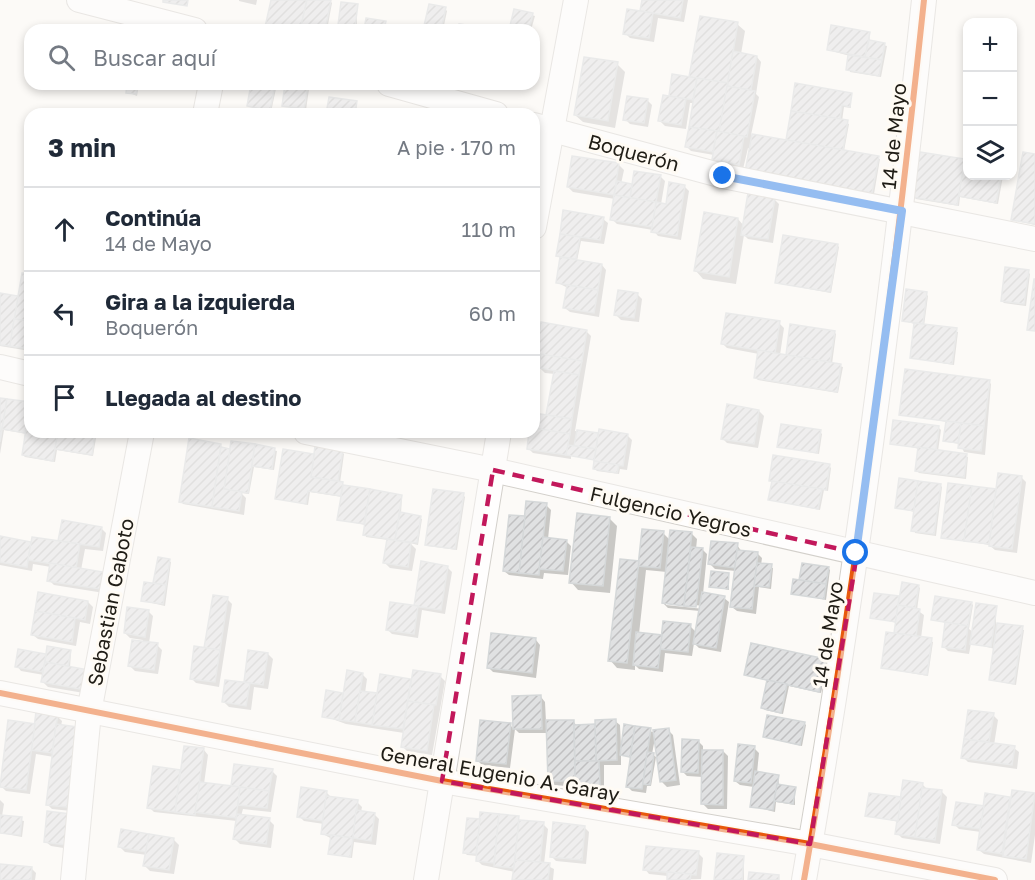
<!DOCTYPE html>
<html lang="es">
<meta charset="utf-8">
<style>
:root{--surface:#fff;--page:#f2f2f3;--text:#1f2937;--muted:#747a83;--line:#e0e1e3}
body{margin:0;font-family:"Golos Text",sans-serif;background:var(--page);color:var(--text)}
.controls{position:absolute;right:18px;top:18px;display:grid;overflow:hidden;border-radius:12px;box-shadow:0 3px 9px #0003}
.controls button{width:54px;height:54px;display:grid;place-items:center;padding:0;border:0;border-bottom:2px solid var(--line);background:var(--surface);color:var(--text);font:30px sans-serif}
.stop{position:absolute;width:18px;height:18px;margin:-14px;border:4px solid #1a73e8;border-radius:50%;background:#fff}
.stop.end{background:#1a73e8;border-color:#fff;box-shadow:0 2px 6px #0008}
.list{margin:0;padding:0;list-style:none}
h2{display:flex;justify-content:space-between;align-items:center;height:78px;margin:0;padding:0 24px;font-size:26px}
h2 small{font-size:20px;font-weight:400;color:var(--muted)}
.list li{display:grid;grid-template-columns:39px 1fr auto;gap:18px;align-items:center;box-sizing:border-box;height:84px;padding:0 24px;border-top:2px solid var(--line)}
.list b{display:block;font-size:22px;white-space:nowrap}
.list p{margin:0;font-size:20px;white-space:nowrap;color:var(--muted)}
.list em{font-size:20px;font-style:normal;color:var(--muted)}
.icon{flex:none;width:33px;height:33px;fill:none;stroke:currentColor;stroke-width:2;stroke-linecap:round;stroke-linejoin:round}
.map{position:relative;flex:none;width:1035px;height:880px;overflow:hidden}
.search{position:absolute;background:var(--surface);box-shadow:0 3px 9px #0003;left:24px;top:24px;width:516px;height:66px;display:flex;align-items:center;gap:15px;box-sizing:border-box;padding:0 21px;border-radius:18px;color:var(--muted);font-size:22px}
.panel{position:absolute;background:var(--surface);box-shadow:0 3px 9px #0003;left:24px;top:108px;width:516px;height:330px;border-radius:18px}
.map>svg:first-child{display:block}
</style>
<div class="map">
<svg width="1035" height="880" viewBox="0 0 1035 880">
<defs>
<pattern id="building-hatch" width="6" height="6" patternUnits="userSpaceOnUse" patternTransform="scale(1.5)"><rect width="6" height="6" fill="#e0e1e2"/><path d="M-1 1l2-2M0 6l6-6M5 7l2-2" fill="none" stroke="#c0c0c1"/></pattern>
</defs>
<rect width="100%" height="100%" fill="#fcfaf7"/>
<!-- shadow -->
<g fill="#0003" fill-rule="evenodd">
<path d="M257 0 256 5 239 1V0Z"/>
<path d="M273 0 330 1 332 3 327 30 269 29 267 27Z"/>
<path d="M643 0H688L684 22 658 18 654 42 630 38 625 33 641 13Z"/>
<path d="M357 6V28L342 27 339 25Z"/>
<path d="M445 9 447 11 443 30H425Z"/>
<path d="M515 10 535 16 531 30H510Z"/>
<path d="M737 24 745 31 741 54 757 57 761 62 756 94 759 97 751 135 787 142 851 95V108L844 107 842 121 849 124 844 151 880 159 874 194 749 173 750 149 748 148 743 169 718 164 713 159 714 155 691 151 687 147 694 103H690L686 129 665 126 660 121 670 97 674 75 690 78Z"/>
<path d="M869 33 870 42 887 46 881 77 850 72V56L828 50Z"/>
<path d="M534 38 537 40 534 58Z"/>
<path d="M617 64 625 72 615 128 583 122 575 115Z"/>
<path d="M82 84H100L99 89Z"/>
<path d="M116 84H124V89L118 88Z"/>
<path d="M126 84H139L137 96 127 92 128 84Z"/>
<path d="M139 84H155L154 90 144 88Z"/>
<path d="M253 84H277L271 112 249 106Z"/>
<path d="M287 84 309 89 306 110 283 105Z"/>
<path d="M480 84H499V87Z"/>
<path d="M647 100 652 105 648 127 630 124 625 119Z"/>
<path d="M356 103 357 114H328Z"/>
<path d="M921 153 966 161 968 176H1003L998 204 960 197 959 206 916 199 914 197Z"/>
<path d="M1035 156V225L1013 220Z"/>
<path d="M619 165 624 170 621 184 633 186 660 176 665 181 661 204 667 205 684 186 689 191 681 240 658 236 653 230 617 224 612 219 615 199 573 192 568 187Z"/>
<path d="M774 199 779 204 773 243 748 239 744 235 736 284 703 279 696 271 738 219 744 226Z"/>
<path d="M565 212 603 219 608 223 604 244 581 241 577 261 602 265 606 270 599 317 570 312 565 308 568 288 558 283 562 258 557 256Z"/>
<path d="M837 245 839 247 831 293 776 283Z"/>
<path d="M1028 272 1030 274 1026 306 1004 303 1002 301Z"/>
<path d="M30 275V351L0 346V294L19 298Z"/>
<path d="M637 294 642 299 639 322 621 320 616 315Z"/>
<path d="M926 294 928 296 924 326 958 332 954 365 911 358 915 324 904 321Z"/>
<path d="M779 323 784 328 780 355 787 356 834 332 836 334 832 364 843 367 838 393 758 380 756 378 759 354 727 348 722 343Z"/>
<path d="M586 331 591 336 575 431 599 435H627L632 440 627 470 620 469 619 474 597 471 595 469 602 460 571 455V459L533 453 528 448 531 432H534V415L548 417 555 374 545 373 540 368 542 358 537 353Z"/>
<path d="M989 382 991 384 985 455 964 452 960 444 947 442V422L901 414Z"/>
<path d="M0 399 30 404V432H97L93 456 57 450 55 462 25 457 23 455 27 434 4 430 0 454Z"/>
<path d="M759 411 764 416 758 448 727 443 722 438Z"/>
<path d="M939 428 941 430 938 451 968 457 966 479 919 473 917 471 920 449 891 443Z"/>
<path d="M820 432 822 434 819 454 779 446Z"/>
<path d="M232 442 277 451 274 470 254 467 249 494 241 493 246 498 244 515 183 504 181 501 221 445 222 449 231 452Z"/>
<path d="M342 452 344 454 340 483 344 487 402 496 401 514 422 519 418 545 410 543 416 549 412 571 390 568 385 563 388 540 366 537V525L339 520 342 497 310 492 308 505 277 498 315 456Z"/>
<path d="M829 466 831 468 828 491 824 490 820 510 770 500Z"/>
<path d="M1021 477 1026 482 1017 553 995 550 989 545 943 537 995 491 997 492Z"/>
<path d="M940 485 942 487 936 536 915 533V512L897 508Z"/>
<path d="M463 495 465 497 457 550 428 546 426 544Z"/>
<path d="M546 505 551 510 548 539 566 541 571 546 568 575 544 573 543 579 509 575 504 571 526 518Z"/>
<path d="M610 519 617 526 610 593 578 590 571 582Z"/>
<path d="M101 528 106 533 103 551 85 549 81 570 102 573 107 578 104 593 54 585 49 580 51 567 33 564 32 571 0 565V538L33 543H60Z"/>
<path d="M663 533 670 540 692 534 697 539 696 549H702L707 554 703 594 724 598 729 602 721 652 699 648 694 643 692 656 665 653 663 672 639 669 635 665V670L617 668 610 660 638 563ZM646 570 667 572 663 603 668 608 700 611 696 632 690 626 663 637 639 634ZM666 602 704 606V609L666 605Z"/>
<path d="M737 545 742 552 757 553 762 558 761 565 773 568 771 589 759 587 756 614 737 611 732 607 736 571 715 569 710 564Z"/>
<path d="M159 558 171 562 165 606 143 601 155 585Z"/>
<path d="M447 567 452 572 445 614 422 610 418 638 392 634 387 629 415 607Z"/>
<path d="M828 568 830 570 826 600 793 593Z"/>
<path d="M729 574V590L711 586Z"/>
<path d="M918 586 920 588 917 610 924 615 921 638 933 642 928 676 882 668 899 635 896 632 897 623 871 617 875 594 901 598Z"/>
<path d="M227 599 232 604 219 687 196 683 191 678Z"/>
<path d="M88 602 93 607 90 624 80 622 76 646 38 639 33 635Z"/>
<path d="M971 603 973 605 969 629 973 632 996 608V624L1024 630 1016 685 990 680 995 649 971 643 969 654 948 651 943 646 947 623 933 620Z"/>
<path d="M148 611 153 616 149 643 157 645 162 650 158 674 135 671 130 666 143 640 130 638 125 633Z"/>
<path d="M536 640 540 645 536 678 493 672 489 668Z"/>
<path d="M753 645 826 661 828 663 821 693 789 686 783 714 765 710 763 708 769 681 746 675Z"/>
<path d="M19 651 48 655 71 652 70 668 90 694 48 687 43 682 44 675 21 671 17 666Z"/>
<path d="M250 652 268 654 273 659 268 689 254 687 251 710 229 707 224 702 245 684Z"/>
<path d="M362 674 367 679 365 693 378 695 381 676 412 680 440 676 445 681 432 755 407 751 402 746 404 733 346 724 324 716Z"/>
<path d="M514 697H541L545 702 546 722 573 721 577 726H597L615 721 620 725 621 747 626 726 653 732 668 730 673 735 680 785 667 787 662 782 655 738 652 754 656 757 651 786H647L646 793 632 791 627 786 632 758 621 754V765H604V789L554 785 549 780 548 733H519L515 729 510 768 482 765 477 760 510 725 514 729Z"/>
<path d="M969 711 993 715 998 720 994 745 1014 748 1019 752 1017 769 968 762 963 757Z"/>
<path d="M57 716 62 721 61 726 77 728 71 811 52 809 47 804 54 757 36 754 30 794 6 791 1 786 36 725Z"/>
<path d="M804 723 806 725 802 746 764 737Z"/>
<path d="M698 741 703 746V751H723L728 756 727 809H708L703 804V777L687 776 682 771Z"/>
<path d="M754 748 759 753 757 773 778 776 779 786 795 789V805L776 802 775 812 751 806 754 787 740 785 735 781Z"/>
<path d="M204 750 208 755 204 784 232 788 272 771 277 776 271 812 243 809 241 816 269 820 274 825 271 848 240 844 235 839 237 821 154 812 149 807 154 768 182 771Z"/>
<path d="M922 784 928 790 942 792 947 797 940 844 902 838 897 833 899 822 867 815 902 799Z"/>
<path d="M326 792 331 797 357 802 362 807 361 812 374 814 379 819 376 845 354 842 352 858 330 854 332 839 323 834 324 824 304 821 299 816Z"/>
<path d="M1014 792 1035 795V835L1031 863 984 854 979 850 981 832 959 829 954 824 985 808 987 795 1013 799Z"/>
<path d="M0 800 4 804 2 816 24 821 22 837 0 833Z"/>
<path d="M49 813 70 849 51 846 46 842Z"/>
<path d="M482 814 543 824 548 829 544 864 554 869 553 880H514L515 872 482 865 477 860 478 856 467 855 465 853Z"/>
<path d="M584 827 589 832 586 864 556 861 551 856Z"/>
<path d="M122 831 174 840 179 845 174 874 150 871 145 866 147 855 125 852 120 847Z"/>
<path d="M698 853 703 858 701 879 668 880V876L649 874 645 869Z"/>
<path d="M744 858V880H716Z"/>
<path d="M0 865 31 868 36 873 35 880H0Z"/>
</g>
<!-- building -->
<g fill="url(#building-hatch)" stroke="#d5d8d9" stroke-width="1.5">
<path d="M163 0H188L187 6 163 2Z"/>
<path d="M271 0H307L300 30 265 27Z"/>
<path d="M307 0H331L325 30H300Z"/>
<path d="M642 0H683L680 18 640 11Z"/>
<path d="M341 2 358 4 355 27 338 25Z"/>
<path d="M429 4 446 7 441 30H423Z"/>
<path d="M514 9 533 13 529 30H509Z"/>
<path d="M627 9 653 13 649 38 623 34Z"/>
<path d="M700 16 738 22 728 83 689 77Z"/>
<path d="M366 18 386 21 384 30H364Z"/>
<path d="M459 24 481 27 495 30H458Z"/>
<path d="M831 25 870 32 865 57 827 50Z"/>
<path d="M869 40 885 43 882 60 865 57Z"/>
<path d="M733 51 757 56 751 90 727 86Z"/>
<path d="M848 55 882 60 879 76 846 70Z"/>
<path d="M584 57 618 62 608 121 574 115Z"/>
<path d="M672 74 697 78 693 100 669 96Z"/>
<path d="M697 78 728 83 719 132 689 127Z"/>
<path d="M795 83 852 93 850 107 842 105 840 119 791 111Z"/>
<path d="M127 84H138L136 94 126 93Z"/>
<path d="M251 84H275L270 111 247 106Z"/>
<path d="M285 84 308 85 304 109 282 106Z"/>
<path d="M727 86 755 91 747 137 719 132Z"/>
<path d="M663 95 686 99 681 125 658 121Z"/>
<path d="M627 96 648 99 644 123 623 120Z"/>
<path d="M329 97 357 101 355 114H326Z"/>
<path d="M791 111 848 120 843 150 786 140Z"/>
<path d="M689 127 717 131 713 152 685 147Z"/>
<path d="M717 131 744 136 739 165 712 160Z"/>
<path d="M752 134 879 156 872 193 745 172Z"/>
<path d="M968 144V176H1001L996 203 958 196Z"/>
<path d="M920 152 965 159 957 205 912 197Z"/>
<path d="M1023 152 1035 154V224L1011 220Z"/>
<path d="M572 156 619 163 614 195 567 187Z"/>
<path d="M634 171 661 175 656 202 630 198Z"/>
<path d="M617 181 632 184 630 198 614 195Z"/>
<path d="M669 182 685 185 677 236 651 232 656 202 666 204Z"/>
<path d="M748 193 775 198 768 239 741 235Z"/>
<path d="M614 195 656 202 652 227 610 220Z"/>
<path d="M563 210 604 217 600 240 560 234Z"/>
<path d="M704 212 738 218 729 277 694 271Z"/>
<path d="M560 234 580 237 576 259 556 256Z"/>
<path d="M783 235 838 244 830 292 775 283Z"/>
<path d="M560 257 602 264 598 290 556 283Z"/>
<path d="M1005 267 1029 270 1024 304 1001 301Z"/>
<path d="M22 273 30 274V321L14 319Z"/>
<path d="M1034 279H1035V331L1027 330Z"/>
<path d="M567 285 598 290 594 313 563 308Z"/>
<path d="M906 289 927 292 923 324 902 321Z"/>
<path d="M618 290 638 293 634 318 614 315Z"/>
<path d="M0 293 18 296 10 346 0 345Z"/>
<path d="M726 313 780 321 775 353 721 344Z"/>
<path d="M14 319 30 321V349L10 346Z"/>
<path d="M541 322 587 330 582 361 536 354Z"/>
<path d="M914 323 957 328 952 364 910 358Z"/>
<path d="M790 324 835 331 830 362 786 355Z"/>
<path d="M758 350 841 364 837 392 754 378Z"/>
<path d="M541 354 582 361 579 375 539 368Z"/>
<path d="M905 369 990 380 984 426 899 415Z"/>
<path d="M554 371 579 375 572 419 546 415Z"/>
<path d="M0 398 7 399 0 442Z"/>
<path d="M7 399 30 402 25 433 2 429Z"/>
<path d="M30 403V432H58L53 461 22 455Z"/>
<path d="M727 404 759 410 754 444 721 439Z"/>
<path d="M534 413 572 419 570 434 534 428Z"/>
<path d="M893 420 939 426 936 450 890 444Z"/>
<path d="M946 421 961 423 958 443 943 441Z"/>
<path d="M961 423 984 426 981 451 958 448Z"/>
<path d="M781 424 821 430 817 453 777 447Z"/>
<path d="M534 428 570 434 566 455 527 449 529 432H534Z"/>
<path d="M599 429 628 434 623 466 594 461Z"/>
<path d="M577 430 598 433 596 449 574 446Z"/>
<path d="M58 432H95L92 455 55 449Z"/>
<path d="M189 438 221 444 212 507 179 502Z"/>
<path d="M231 441 255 444 248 493 224 489Z"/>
<path d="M255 444 275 448 272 469 252 466Z"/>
<path d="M568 445 596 449 594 460 566 455Z"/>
<path d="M315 446 343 450 338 481 311 477Z"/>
<path d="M221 447 230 449 224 489 242 492 239 511 212 507Z"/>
<path d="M918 447 967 454 964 477 915 471Z"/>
<path d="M283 449 314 454 311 477 343 482 341 496 308 491 306 504 275 499Z"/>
<path d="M773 455 830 464 826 490 769 481Z"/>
<path d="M594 461 619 465 617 473 593 469Z"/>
<path d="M998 473 1022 476 1012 549 989 546Z"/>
<path d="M899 478 918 481 914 511 895 508Z"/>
<path d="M772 481 822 489 818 509 768 500Z"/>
<path d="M918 481 941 484 934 534 911 531Z"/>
<path d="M948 483 972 486 964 541 941 538Z"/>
<path d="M343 485 370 489 364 524 337 520Z"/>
<path d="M972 486 996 489 989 544 964 541Z"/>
<path d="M370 489 402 495 395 540 363 535Z"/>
<path d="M433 489 464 493 455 549 425 545Z"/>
<path d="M526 501 547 503 539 575 519 573Z"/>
<path d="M400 512 421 516 417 543 395 540Z"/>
<path d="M577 513 610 517 603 586 569 583Z"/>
<path d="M509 515 525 516 519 573 503 571Z"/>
<path d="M62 520 102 527 99 547 58 541Z"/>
<path d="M642 529 664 531 660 568 638 566Z"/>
<path d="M670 530 692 532 684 606 662 603Z"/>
<path d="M0 536 31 542 27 567 0 562Z"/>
<path d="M32 537 80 544 76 568 28 560Z"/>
<path d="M543 537 567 540 563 571 539 569Z"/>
<path d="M387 539 411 543 408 567 383 563Z"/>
<path d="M711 541 738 543 735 568 708 564Z"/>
<path d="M691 547 703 548 696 607 684 606Z"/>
<path d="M737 550 758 552 752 609 730 607Z"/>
<path d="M158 557 170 559 166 585 153 583Z"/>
<path d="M620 559 639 561 627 663 608 661Z"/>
<path d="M421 561 448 566 441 610 414 606Z"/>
<path d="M50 563 103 572 100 589 47 581Z"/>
<path d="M757 563 772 564 769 587 754 586Z"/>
<path d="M802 563 829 567 826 584 799 580Z"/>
<path d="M711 571 729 573 728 589 709 587Z"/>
<path d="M793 579 826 584 824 599 791 594Z"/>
<path d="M144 582 166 585 163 604 141 601Z"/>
<path d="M902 582 919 585 915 608 898 605Z"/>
<path d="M38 592 88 601 85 620 35 611Z"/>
<path d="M702 592 725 596 716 648 693 644Z"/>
<path d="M874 593 899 596 896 622 870 618Z"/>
<path d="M213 595 228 597 220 650 204 648Z"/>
<path d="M935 596 972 602 968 626 931 620Z"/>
<path d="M390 602 418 606 414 634 386 630Z"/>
<path d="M976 603 997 606 991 647 970 644Z"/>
<path d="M898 605 920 609 916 636 894 633Z"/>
<path d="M127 607 149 610 145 637 124 633Z"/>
<path d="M35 611 75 618 72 642 31 635Z"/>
<path d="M663 621 691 624 688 652 660 649Z"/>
<path d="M945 622 968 626 965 650 942 647Z"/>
<path d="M997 623 1023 626 1014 684 989 680Z"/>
<path d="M636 632 662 635 658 668 633 665Z"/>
<path d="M886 632 932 638 927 675 881 668Z"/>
<path d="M491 633 536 638 532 673 487 668Z"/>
<path d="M132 640 158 643 154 670 128 666Z"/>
<path d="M751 643 826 659 819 692 744 675Z"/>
<path d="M47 646 71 650 68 666 45 662Z"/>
<path d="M194 646 220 650 215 682 190 679Z"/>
<path d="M18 649 46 654 43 672 15 667Z"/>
<path d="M248 650 268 653 263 685 244 682Z"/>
<path d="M45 662 89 670 85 690 41 682Z"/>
<path d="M347 670 363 673 355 722 339 720Z"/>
<path d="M413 670 441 674 436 705 408 701Z"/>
<path d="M380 674 411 679 403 729 372 725Z"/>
<path d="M225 680 250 683 246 706 222 702Z"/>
<path d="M767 680 787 684 781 713 761 708Z"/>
<path d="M326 690 343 693 339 720 322 717Z"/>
<path d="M360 691 377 693 372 725 355 722Z"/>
<path d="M541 695 542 729H513L512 696Z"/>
<path d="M408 701 434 705 427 751 401 747Z"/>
<path d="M968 710 994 713 989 742 964 739Z"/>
<path d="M36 712 58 714 52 753 31 750Z"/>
<path d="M767 715 805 722 800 745 763 737Z"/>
<path d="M616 719 617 760 596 761 595 720Z"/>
<path d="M8 720 35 724 26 790 0 787Z"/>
<path d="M480 720 511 723 506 764 476 761Z"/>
<path d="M546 720H574L575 781H548Z"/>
<path d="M56 724 77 727 67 807 46 805Z"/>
<path d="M595 724 596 761H575L574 725Z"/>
<path d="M624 724 635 726 630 757 620 755Z"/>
<path d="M635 726 651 728 642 789 626 787Z"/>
<path d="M669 728 676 780 660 782 653 730Z"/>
<path d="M682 739 699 740 698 773 681 772Z"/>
<path d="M964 739 1015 746 1012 765 961 758Z"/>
<path d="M738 744 755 746 751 783 734 781Z"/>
<path d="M184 746 204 748 195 815 175 812Z"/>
<path d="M702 750H723V805L701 804Z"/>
<path d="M647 752 654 753 650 785 643 784Z"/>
<path d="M575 761H599L600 785H575Z"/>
<path d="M234 764 273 769 269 791 231 786Z"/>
<path d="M153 766 180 770 175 812 147 808Z"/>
<path d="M755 771 779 775 773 810 750 807Z"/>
<path d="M903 780 923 783 915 837 895 834Z"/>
<path d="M200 782 240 787 236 818 195 812Z"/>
<path d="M777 784 796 787 793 804 774 801Z"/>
<path d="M240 787 269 791 267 808 238 805Z"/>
<path d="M301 787 327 791 323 821 297 817Z"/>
<path d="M922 788 942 790 935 840 915 837Z"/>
<path d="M1012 790 1035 793 1026 859 1003 856Z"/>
<path d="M869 793 901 797 898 821 865 816Z"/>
<path d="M985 793 1010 797 1002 854 977 850Z"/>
<path d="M326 796 358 800 353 838 321 834Z"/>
<path d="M956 802 984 806 980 829 952 825Z"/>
<path d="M356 810 375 813 371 841 353 838Z"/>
<path d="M47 811 70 814 66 845 44 842Z"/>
<path d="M480 812 499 814 494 863 476 861Z"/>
<path d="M237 814 270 818 266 844 233 839Z"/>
<path d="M499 814 519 816 514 868 494 866Z"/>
<path d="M0 815 22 817 20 835 0 833Z"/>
<path d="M467 818 480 819 476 854 463 853Z"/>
<path d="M519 820 544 822 540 862 515 860Z"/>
<path d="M553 822 585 826 582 860 550 857Z"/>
<path d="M121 829 149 834 146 852 118 847Z"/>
<path d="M149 834 174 838 169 870 143 866Z"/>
<path d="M331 835 353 838 350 857 328 854Z"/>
<path d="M646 846 699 851 696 875 643 870Z"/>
<path d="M717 853 744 856 742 880H714Z"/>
<path d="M515 860 550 863 548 880H512Z"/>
<path d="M0 864 32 867 31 880H0Z"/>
<path d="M667 872 691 874 690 880H667Z"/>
<path d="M749 872 779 875V880H748Z"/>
</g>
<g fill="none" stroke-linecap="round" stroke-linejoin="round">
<!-- street casing -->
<g stroke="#d3d0cb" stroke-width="26">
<g id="street">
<path d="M79 0 195 30"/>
<path d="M389 84 496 114"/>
<path d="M205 114 211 84"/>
<path d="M534 125 723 176 1035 239"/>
<path d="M534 227 576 0"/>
<path d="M0 367 30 374"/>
<path d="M306 432 493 470 1035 593"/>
<path d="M0 693 442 781 810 844 995 880"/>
<path d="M73 880 89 712 142 432"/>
<path d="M426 880 499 432"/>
<path d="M804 880C855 588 893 294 924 0"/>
</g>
</g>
<!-- street -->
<use href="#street" stroke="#fffefe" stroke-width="24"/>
<!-- cycleway casing -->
<g stroke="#fffbf4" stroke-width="10">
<g id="cycleway">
<path d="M0 693 442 781 810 844 995 880"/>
<path d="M804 880C855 588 893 294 924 0"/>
</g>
</g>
<!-- cycleway -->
<use href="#cycleway" stroke="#e8590c" stroke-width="6"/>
</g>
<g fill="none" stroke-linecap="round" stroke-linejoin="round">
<!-- route -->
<path stroke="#1a73e8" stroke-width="8" d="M723 176 902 211 856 553"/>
</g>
<!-- marked area -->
<path d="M0 0H1035V880H0ZM493 470 857 553 810 844 442 781Z" fill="#fcfaf7" fill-opacity=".55" fill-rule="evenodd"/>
<path fill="none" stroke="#c2185b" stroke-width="4.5" stroke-dasharray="12 8" stroke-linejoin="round" d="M493 470 857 553 810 844 442 781Z"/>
<g text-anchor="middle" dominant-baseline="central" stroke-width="6" stroke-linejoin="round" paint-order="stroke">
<!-- street labels -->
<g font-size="20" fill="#1f1c15" stroke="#fffbf4">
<text transform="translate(893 136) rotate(-84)">14 de Mayo</text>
<text transform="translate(634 152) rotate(15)">Boquerón</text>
<text transform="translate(671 511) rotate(13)">Fulgencio Yegros</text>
<text transform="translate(110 602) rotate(-79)">Sebastian Gaboto</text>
<text transform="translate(827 634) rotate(-81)">14 de Mayo</text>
<text transform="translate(500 773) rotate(10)">General Eugenio A. Garay</text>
</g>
</g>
</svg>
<div class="controls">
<button>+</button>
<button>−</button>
<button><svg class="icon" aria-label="layers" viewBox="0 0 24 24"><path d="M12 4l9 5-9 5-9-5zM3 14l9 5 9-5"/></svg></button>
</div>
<div class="stop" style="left:856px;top:553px"></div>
<div class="stop end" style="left:723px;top:176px"></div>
<div class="search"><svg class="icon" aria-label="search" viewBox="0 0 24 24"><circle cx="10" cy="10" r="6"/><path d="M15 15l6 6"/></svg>Buscar aquí</div>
<section class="panel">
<h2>3 min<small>A pie · 170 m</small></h2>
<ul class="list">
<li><svg class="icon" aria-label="ahead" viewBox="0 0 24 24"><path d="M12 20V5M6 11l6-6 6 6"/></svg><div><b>Continúa</b><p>14 de Mayo</p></div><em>110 m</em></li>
<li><svg class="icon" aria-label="left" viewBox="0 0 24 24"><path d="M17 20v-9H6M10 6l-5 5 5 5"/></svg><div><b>Gira a la izquierda</b><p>Boquerón</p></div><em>60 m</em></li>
<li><svg class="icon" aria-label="arrive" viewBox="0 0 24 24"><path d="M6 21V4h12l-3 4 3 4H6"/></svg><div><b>Llegada al destino</b></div></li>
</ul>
</section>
</div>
